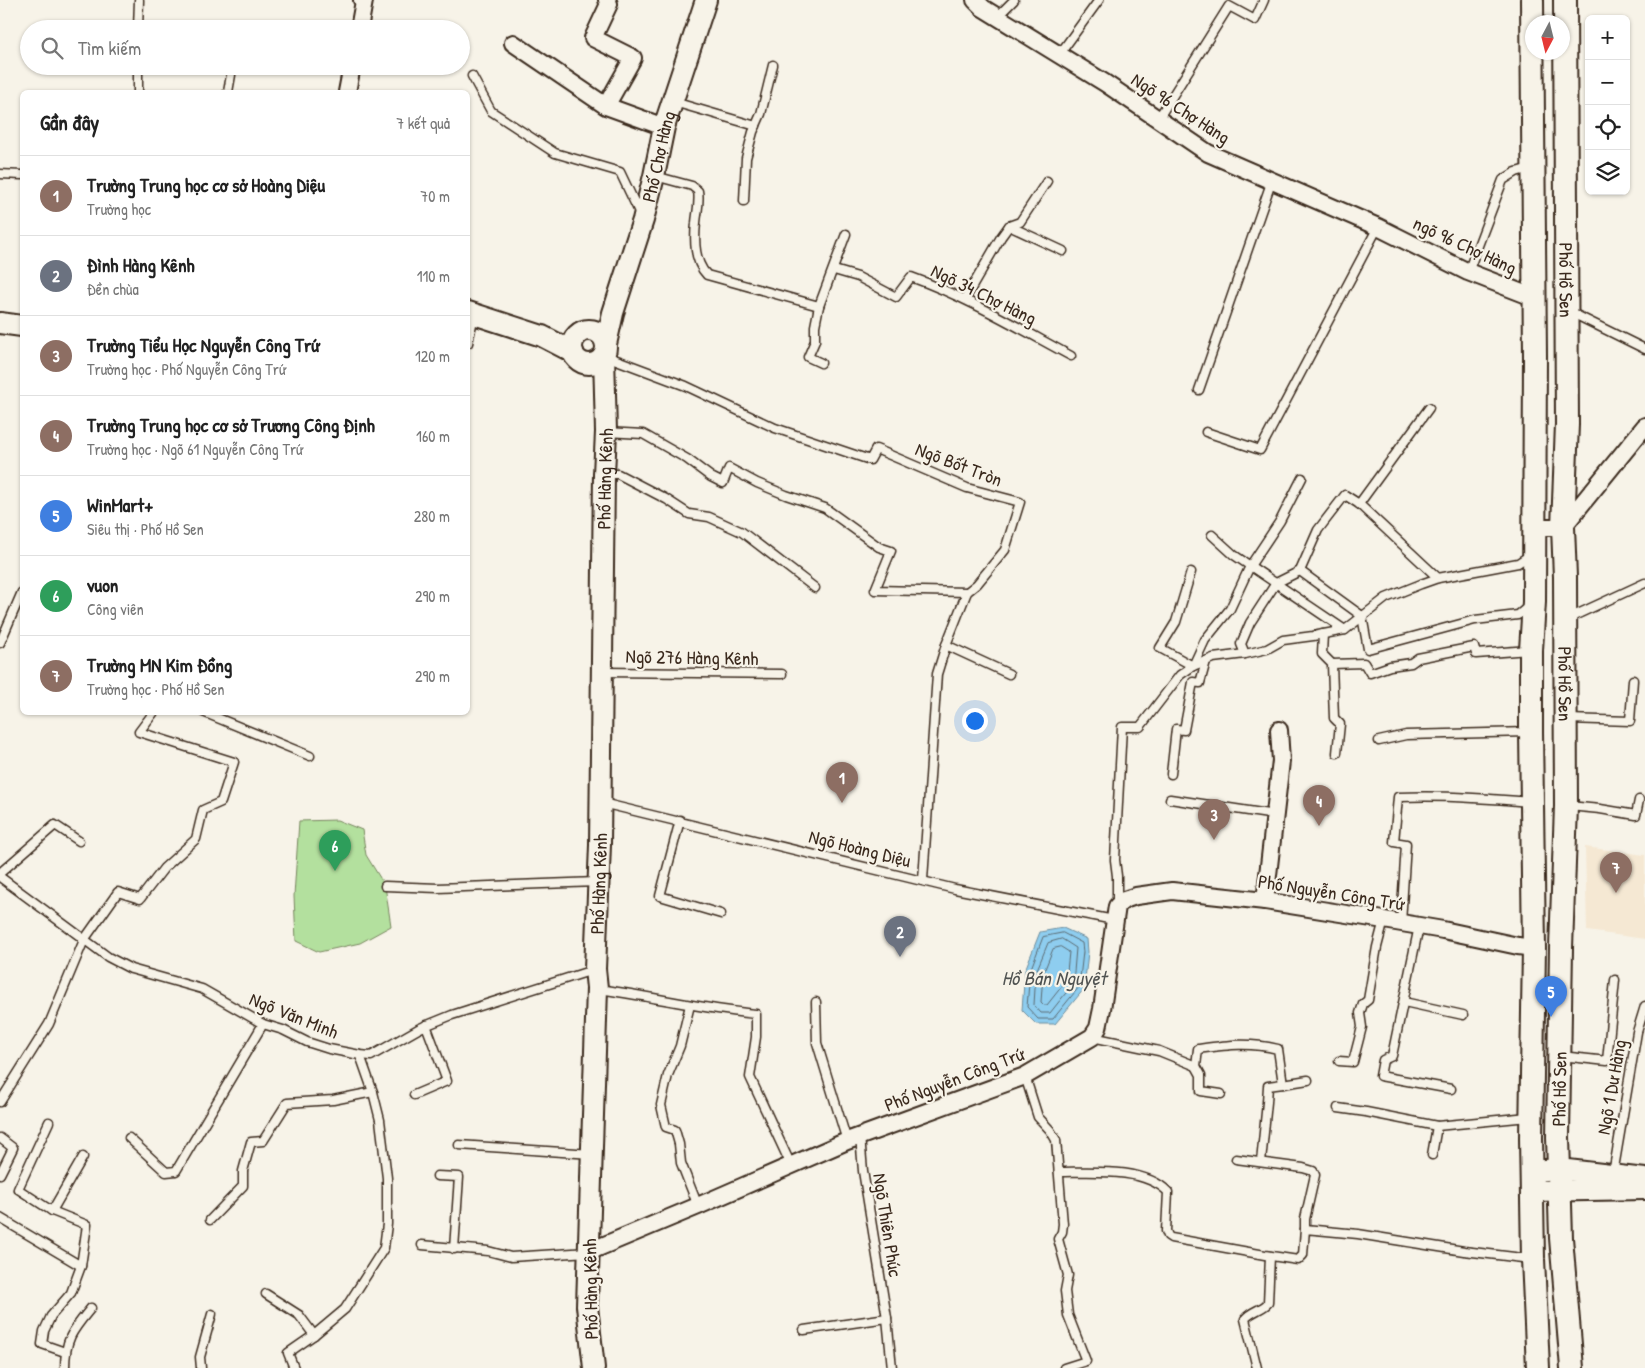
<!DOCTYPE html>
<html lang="vi">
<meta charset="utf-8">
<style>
:root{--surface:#fff;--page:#f2f2f2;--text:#222;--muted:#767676;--line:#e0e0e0;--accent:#db2777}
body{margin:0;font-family:"Patrick Hand",sans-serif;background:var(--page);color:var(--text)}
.controls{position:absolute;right:15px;top:15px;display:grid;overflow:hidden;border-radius:8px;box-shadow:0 1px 4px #0004}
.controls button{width:45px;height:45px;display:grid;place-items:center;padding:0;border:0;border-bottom:1px solid var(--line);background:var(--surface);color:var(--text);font:25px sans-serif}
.compass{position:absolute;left:1525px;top:15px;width:45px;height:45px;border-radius:50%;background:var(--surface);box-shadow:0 1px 4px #0004;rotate:187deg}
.you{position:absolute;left:974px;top:720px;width:18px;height:18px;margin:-12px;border:4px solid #fff;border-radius:50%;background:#1a73e8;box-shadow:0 0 0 8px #1a73e833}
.badge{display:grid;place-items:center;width:32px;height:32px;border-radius:50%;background:var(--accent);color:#fff;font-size:16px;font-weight:700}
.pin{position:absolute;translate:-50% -41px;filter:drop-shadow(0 1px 2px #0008)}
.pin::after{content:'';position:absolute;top:26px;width:18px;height:15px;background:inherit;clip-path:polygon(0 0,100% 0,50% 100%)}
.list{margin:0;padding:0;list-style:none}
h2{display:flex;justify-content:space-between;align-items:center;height:65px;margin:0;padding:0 20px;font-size:21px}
h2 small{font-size:16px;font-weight:400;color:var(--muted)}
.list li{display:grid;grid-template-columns:32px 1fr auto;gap:15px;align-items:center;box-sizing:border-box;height:80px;padding:0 20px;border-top:1px solid var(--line)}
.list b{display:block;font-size:19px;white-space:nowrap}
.list p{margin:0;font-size:16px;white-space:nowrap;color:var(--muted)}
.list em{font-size:16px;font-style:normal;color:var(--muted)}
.icon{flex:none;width:28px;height:28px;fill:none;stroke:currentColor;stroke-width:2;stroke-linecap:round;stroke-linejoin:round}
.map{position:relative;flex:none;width:1645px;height:1368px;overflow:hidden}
.search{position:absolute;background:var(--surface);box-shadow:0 1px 4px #0004;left:20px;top:20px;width:450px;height:55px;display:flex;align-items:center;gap:12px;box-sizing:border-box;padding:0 18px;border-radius:28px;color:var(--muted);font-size:19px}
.panel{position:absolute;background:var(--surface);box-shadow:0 1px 4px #0004;left:20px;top:90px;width:450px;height:625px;border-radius:8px}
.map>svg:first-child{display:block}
</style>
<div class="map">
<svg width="1645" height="1368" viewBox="0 0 1645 1368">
<rect width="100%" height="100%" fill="#f7f3e8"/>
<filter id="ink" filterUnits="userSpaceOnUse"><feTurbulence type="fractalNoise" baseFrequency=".02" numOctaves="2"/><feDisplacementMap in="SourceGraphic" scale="10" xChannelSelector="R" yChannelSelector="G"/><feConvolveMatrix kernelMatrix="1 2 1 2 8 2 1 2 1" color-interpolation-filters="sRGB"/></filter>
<g filter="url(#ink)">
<!-- built -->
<path fill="#f5e8d3" d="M1585 847 1645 855V939L1587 931Z"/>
<!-- green -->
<path fill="#b3e09e" stroke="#77855e" d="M337 820 362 830 366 855 385 886 391 926 360 943 319 952 296 941 294 896 299 821Z"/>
<!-- water -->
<path fill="#8ecdef" stroke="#6d8c9b" d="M1063 928 1087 939 1088 952 1084 989 1055 1024H1036L1022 1010 1025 970 1040 932Z"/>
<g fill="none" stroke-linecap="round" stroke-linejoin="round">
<!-- shore -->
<g stroke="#5c6b72" stroke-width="1">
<path d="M1063 933 1082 943 1083 952 1079 987 1053 1019H1038L1027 1007 1030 971 1043 937Z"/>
<path d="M1062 939 1076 948 1073 984 1050 1013H1041L1034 1005 1036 972 1048 943Z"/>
<path d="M1061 947 1069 952 1066 981 1047 1005H1044L1041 1002 1043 974 1053 949Z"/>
</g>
<!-- service casing -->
<g stroke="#3b2a1e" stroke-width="11">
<g id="service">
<path d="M997 17 1014 0"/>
<path d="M138 29 139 0"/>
<path d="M1059 55 1099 0"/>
<path d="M472 76 491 111 555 153 620 172 640 214"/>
<path d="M138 92V66"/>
<path d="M228 92 231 75"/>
<path d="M674 102 756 126"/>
<path d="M1158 119 1229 6 1255 20 1264 0"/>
<path d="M0 174 22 175"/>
<path d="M655 176 692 186 698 191C700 202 697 211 696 223 694 241 694 262 707 275L819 306"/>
<path d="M744 201 746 158 753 132 761 114 773 65"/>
<path d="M1009 226 1063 251"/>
<path d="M834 270 858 277 896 297 911 277C967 297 1019 328 1071 356"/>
<path d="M1468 272 1503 180 1516 172 1530 168"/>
<path d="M965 299 1001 237 1009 226 1020 222 1047 181"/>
<path d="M1570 312 1645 349"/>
<path d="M468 343 474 315"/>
<path d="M606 356 686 386 775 428 870 460 876 449 967 488 1020 502 1005 550 977 584 967 592 946 645 937 674 923 880"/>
<path d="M821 363 808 357 815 341V326L819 306 846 234"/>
<path d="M1199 390 1272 180"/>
<path d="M606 432 643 434 687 459 711 477 723 483 729 468 757 483 786 495 825 508 879 547 891 551 875 590 967 592"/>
<path d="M1206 432 1260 450 1378 227"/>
<path d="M604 474H618L666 499 689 514 709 517 742 532 815 588"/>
<path d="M1359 504 1429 408"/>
<path d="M1212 535 1234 555 1345 630"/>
<path d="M1300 571 1362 616 1368 649 1475 620 1518 615 1529 606"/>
<path d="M1191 572 1176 622 1160 648 1193 666 1205 640 1230 609 1250 566 1280 521 1302 478"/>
<path d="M1567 619 1645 583"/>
<path d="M1323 634 1322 654 1332 664 1334 718 1340 724 1337 753"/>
<path d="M0 643 22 592"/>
<path d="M946 645 1009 674"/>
<path d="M1245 654 1241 644 1250 623 1276 583 1300 571 1318 530 1345 495 1359 504 1438 578"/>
<path d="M1332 664 1364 663 1370 673 1390 666 1411 663 1418 658 1474 647 1476 654 1529 650"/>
<path d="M602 672 782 674"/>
<path d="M203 712 310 756"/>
<path d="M1568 719 1630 721 1633 680"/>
<path d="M1379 741 1406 735 1529 732"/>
<path d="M1171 774 1176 729 1184 730 1193 682 1200 683 1206 661"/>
<path d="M1170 799 1275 815"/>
<path d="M602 803 955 889 1114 920"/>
<path d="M1569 806 1600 809 1636 815 1639 800"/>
<path d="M680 820 660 896 721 914"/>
<path d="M0 873 55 825 79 841"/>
<path d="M0 877 108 957 131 969 202 989 263 1024 283 1030 307 1042 329 1049 360 1055 371 1056 420 1028 452 1015 593 970"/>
<path d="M385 886 438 888 597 882"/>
<path d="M1117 905V876L1115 860 1122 727H1140L1180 675 1193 666 1213 658 1245 654 1267 649 1283 640 1313 636 1345 630 1386 598 1421 584 1438 578 1518 563 1530 555"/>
<path d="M1401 923 1406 844 1394 842 1398 797C1442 795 1486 798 1530 802"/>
<path d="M1419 926 1392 1056 1383 1060 1380 1076 1451 1089"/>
<path d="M598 989C651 996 702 1009 756 1014V1037L750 1077 791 1165"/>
<path d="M816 1002 817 1043 847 1141"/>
<path d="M1404 1002 1463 1015"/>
<path d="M690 1005 680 1046 668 1075 661 1105 666 1127 675 1130 679 1144 681 1163 698 1206"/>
<path d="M1092 1037 1159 1051 1196 1066"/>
<path d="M1561 1056 1607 1061 1615 980"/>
<path d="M1339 1061 1353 1062 1362 1027 1360 1013 1363 1004 1368 1000 1377 947 1384 920"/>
<path d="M1025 1076 1038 1117 1050 1130 1056 1140 1063 1224 1062 1232 1058 1239 1068 1275 1065 1291 1068 1315 1086 1361 1064 1368"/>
<path d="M1221 1094 1201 1091V1075L1196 1066 1198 1049C1228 1045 1248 1042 1278 1049L1283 1084 1308 1080"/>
<path d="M414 1095 447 1081 426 1025"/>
<path d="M0 1102 49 1024 84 940 118 892 140 899 164 868 196 839 203 810 221 802 234 762 139 732 154 712"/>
<path d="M1338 1108 1366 1112 1437 1126 1528 1117"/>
<path d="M49 1122 18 1189 52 1211"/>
<path d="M860 1136 863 1171 887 1318 892 1368"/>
<path d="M0 1138 13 1148 0 1174"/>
<path d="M129 1138 166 1172 176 1171 263 1024"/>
<path d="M459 1145 592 1154"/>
<path d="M1432 1155 1437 1126"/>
<path d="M1236 1159 1303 1168 1313 1171 1315 1175 1305 1219V1229"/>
<path d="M1261 1162 1267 1102 1268 1086 1283 1084"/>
<path d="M1059 1172C1091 1172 1144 1167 1168 1192L1166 1231 1168 1236 1171 1238 1265 1255 1298 1260 1303 1255 1305 1229 1358 1234 1464 1251 1531 1259"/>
<path d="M1613 1174 1637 1032 1645 1006"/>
<path d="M437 1176 459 1177 454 1249"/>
<path d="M0 1218 81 1266"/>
<path d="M210 1220 243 1186V1171L251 1142 263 1141 287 1103 333 1100 373 1092"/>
<path d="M422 1245 488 1251 511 1257 588 1252"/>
<path d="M266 1294 299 1315 314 1335 288 1353 294 1368"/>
<path d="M804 1330 887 1318"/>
<path d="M314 1335 345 1309 384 1248 387 1224V1178L380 1120 373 1092 360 1055"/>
<path d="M65 1352 42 1344 44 1331 51 1316 71 1293 81 1266 87 1225 52 1211 83 1157"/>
<path d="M65 1368C65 1338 73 1330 91 1308"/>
<path d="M201 1368 200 1357 212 1314"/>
<path d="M1257 1368 1245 1319C1251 1311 1262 1310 1268 1303L1270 1256"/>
</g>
</g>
<!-- minor casing -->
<g stroke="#3b2a1e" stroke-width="20">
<g id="minor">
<path d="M975 0 983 8 1105 83 1208 153 1378 227 1468 272 1535 298"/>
<path d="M359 29 364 1 362 0"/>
<path d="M513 43 606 106 633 58 593 38 609 4 607 0"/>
<path d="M347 92 352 66"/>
<path d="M606 106 664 127"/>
<path d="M1534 527H1563L1645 426"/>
<path d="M1265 901 1281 761 1279 730"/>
<path d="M588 1252 698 1206 847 1141 1025 1076 1092 1037 1098 1028 1102 1009 1117 906 1124 900 1136 896 1172 891 1265 901 1384 920 1443 930 1518 946 1534 948"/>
</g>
</g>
<!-- tertiary casing -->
<g stroke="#3b2a1e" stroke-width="24">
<g id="tertiary">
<path d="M468 312 542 336 573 352"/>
<path d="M0 323 22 326"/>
<circle cx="589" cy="347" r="17"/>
<path id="s1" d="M606 344 613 313 643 220 654 176 664 127 706 0"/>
<path d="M1532 1171 1559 1169 1645 1179"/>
<path d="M1532 1191 1645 1189"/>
<path id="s2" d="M594 1368 587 1306 597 988 595 969 600 845 604 474 606 432 604 355"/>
</g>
</g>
<!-- secondary casing -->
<g stroke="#3b2a1e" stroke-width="26">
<g id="secondary">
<path d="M1532 0 1535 356 1534 602 1531 650V732L1534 948 1531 1138 1533 1259 1538 1368"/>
<path id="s3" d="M1565 0 1567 424 1563 527 1565 577 1566 806 1561 948 1558 1137 1561 1238 1572 1368"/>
</g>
</g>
<!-- service -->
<use href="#service" stroke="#f7f3e8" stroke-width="8"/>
<!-- minor -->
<use href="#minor" stroke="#f7f3e8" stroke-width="16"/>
<!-- tertiary -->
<use href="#tertiary" stroke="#f7f3e8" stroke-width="20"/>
<!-- secondary -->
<use href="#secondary" stroke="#f7f3e8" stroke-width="22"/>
</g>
</g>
<g text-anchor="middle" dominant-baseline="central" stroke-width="4.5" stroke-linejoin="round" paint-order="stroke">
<!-- street labels -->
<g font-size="19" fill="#3b2a1e" stroke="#f7f3e8">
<text transform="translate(1181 108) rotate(33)">Ngõ 96 Chợ Hàng</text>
<text stroke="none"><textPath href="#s1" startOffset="195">Phố Chợ Hàng</textPath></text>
<text transform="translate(1465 245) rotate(25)">ngõ 96 Chợ Hàng</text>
<text stroke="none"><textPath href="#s3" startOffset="280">Phố Hồ Sen</textPath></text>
<text transform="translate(984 294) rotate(26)">Ngõ 34 Chợ Hàng</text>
<text transform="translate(959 464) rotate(21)">Ngõ Bốt Tròn</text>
<text stroke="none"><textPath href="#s2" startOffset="890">Phố Hàng Kênh</textPath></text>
<text transform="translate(692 657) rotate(1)">Ngõ 276 Hàng Kênh</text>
<text stroke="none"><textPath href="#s3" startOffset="684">Phố Hồ Sen</textPath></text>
<text transform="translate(860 848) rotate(14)">Ngõ Hoàng Diệu</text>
<text stroke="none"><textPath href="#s2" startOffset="485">Phố Hàng Kênh</textPath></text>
<text transform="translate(1331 892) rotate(9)">Phố Nguyễn Công Trứ</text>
<text transform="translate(294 1015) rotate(22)">Ngõ Văn Minh</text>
<text transform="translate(954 1079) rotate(-21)">Phố Nguyễn Công Trứ</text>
<text transform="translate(1611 1087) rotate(-80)">Ngõ 1 Dư Hàng</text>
<text transform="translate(1559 1089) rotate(-89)">Phố Hồ Sen</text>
<text transform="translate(888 1225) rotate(81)">Ngõ Thiên Phúc</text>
<text transform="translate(590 1289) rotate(-91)">Phố Hàng Kênh</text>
</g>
<!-- water labels -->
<g font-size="20" font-style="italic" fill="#505352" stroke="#f7f3e8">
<text x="1054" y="977">Hồ Bán Nguyệt</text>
</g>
</g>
</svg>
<div class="controls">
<button>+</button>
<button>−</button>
<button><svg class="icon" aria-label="locate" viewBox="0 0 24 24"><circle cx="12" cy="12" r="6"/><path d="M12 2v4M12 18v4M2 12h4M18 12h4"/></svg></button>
<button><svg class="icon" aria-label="layers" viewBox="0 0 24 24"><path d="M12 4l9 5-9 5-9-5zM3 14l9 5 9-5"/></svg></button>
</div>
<svg class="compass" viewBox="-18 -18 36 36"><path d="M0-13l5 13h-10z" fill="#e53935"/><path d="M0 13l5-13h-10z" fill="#767676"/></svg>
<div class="you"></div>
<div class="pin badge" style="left:842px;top:803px;background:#8d6e63">1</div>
<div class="pin badge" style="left:900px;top:957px;background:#6b7280">2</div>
<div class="pin badge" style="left:1214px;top:840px;background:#8d6e63">3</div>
<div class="pin badge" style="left:1319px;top:826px;background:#8d6e63">4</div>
<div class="pin badge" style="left:1551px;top:1017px;background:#3f7fe0">5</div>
<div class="pin badge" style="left:335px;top:871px;background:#2e9e5b">6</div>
<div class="pin badge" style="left:1616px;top:893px;background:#8d6e63">7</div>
<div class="search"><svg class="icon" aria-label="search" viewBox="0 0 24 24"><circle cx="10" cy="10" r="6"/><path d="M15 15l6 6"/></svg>Tìm kiếm</div>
<section class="panel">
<h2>Gần đây<small>7 kết quả</small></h2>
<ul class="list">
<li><span class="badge" style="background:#8d6e63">1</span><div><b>Trường Trung học cơ sở Hoàng Diệu</b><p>Trường học</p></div><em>70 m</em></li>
<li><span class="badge" style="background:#6b7280">2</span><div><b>Đình Hàng Kênh</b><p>Đền chùa</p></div><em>110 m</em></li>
<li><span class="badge" style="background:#8d6e63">3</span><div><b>Trường Tiểu Học Nguyễn Công Trứ</b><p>Trường học · Phố Nguyễn Công Trứ</p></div><em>120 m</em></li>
<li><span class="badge" style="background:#8d6e63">4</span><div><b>Trường Trung học cơ sở Trương Công Định</b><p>Trường học · Ngõ 61 Nguyễn Công Trứ</p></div><em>160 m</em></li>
<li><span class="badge" style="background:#3f7fe0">5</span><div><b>WinMart+</b><p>Siêu thị · Phố Hồ Sen</p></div><em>280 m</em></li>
<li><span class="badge" style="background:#2e9e5b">6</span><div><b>vuon</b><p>Công viên</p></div><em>290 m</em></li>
<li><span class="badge" style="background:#8d6e63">7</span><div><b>Trường MN Kim Đồng</b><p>Trường học · Phố Hồ Sen</p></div><em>290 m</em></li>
</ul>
</section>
</div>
